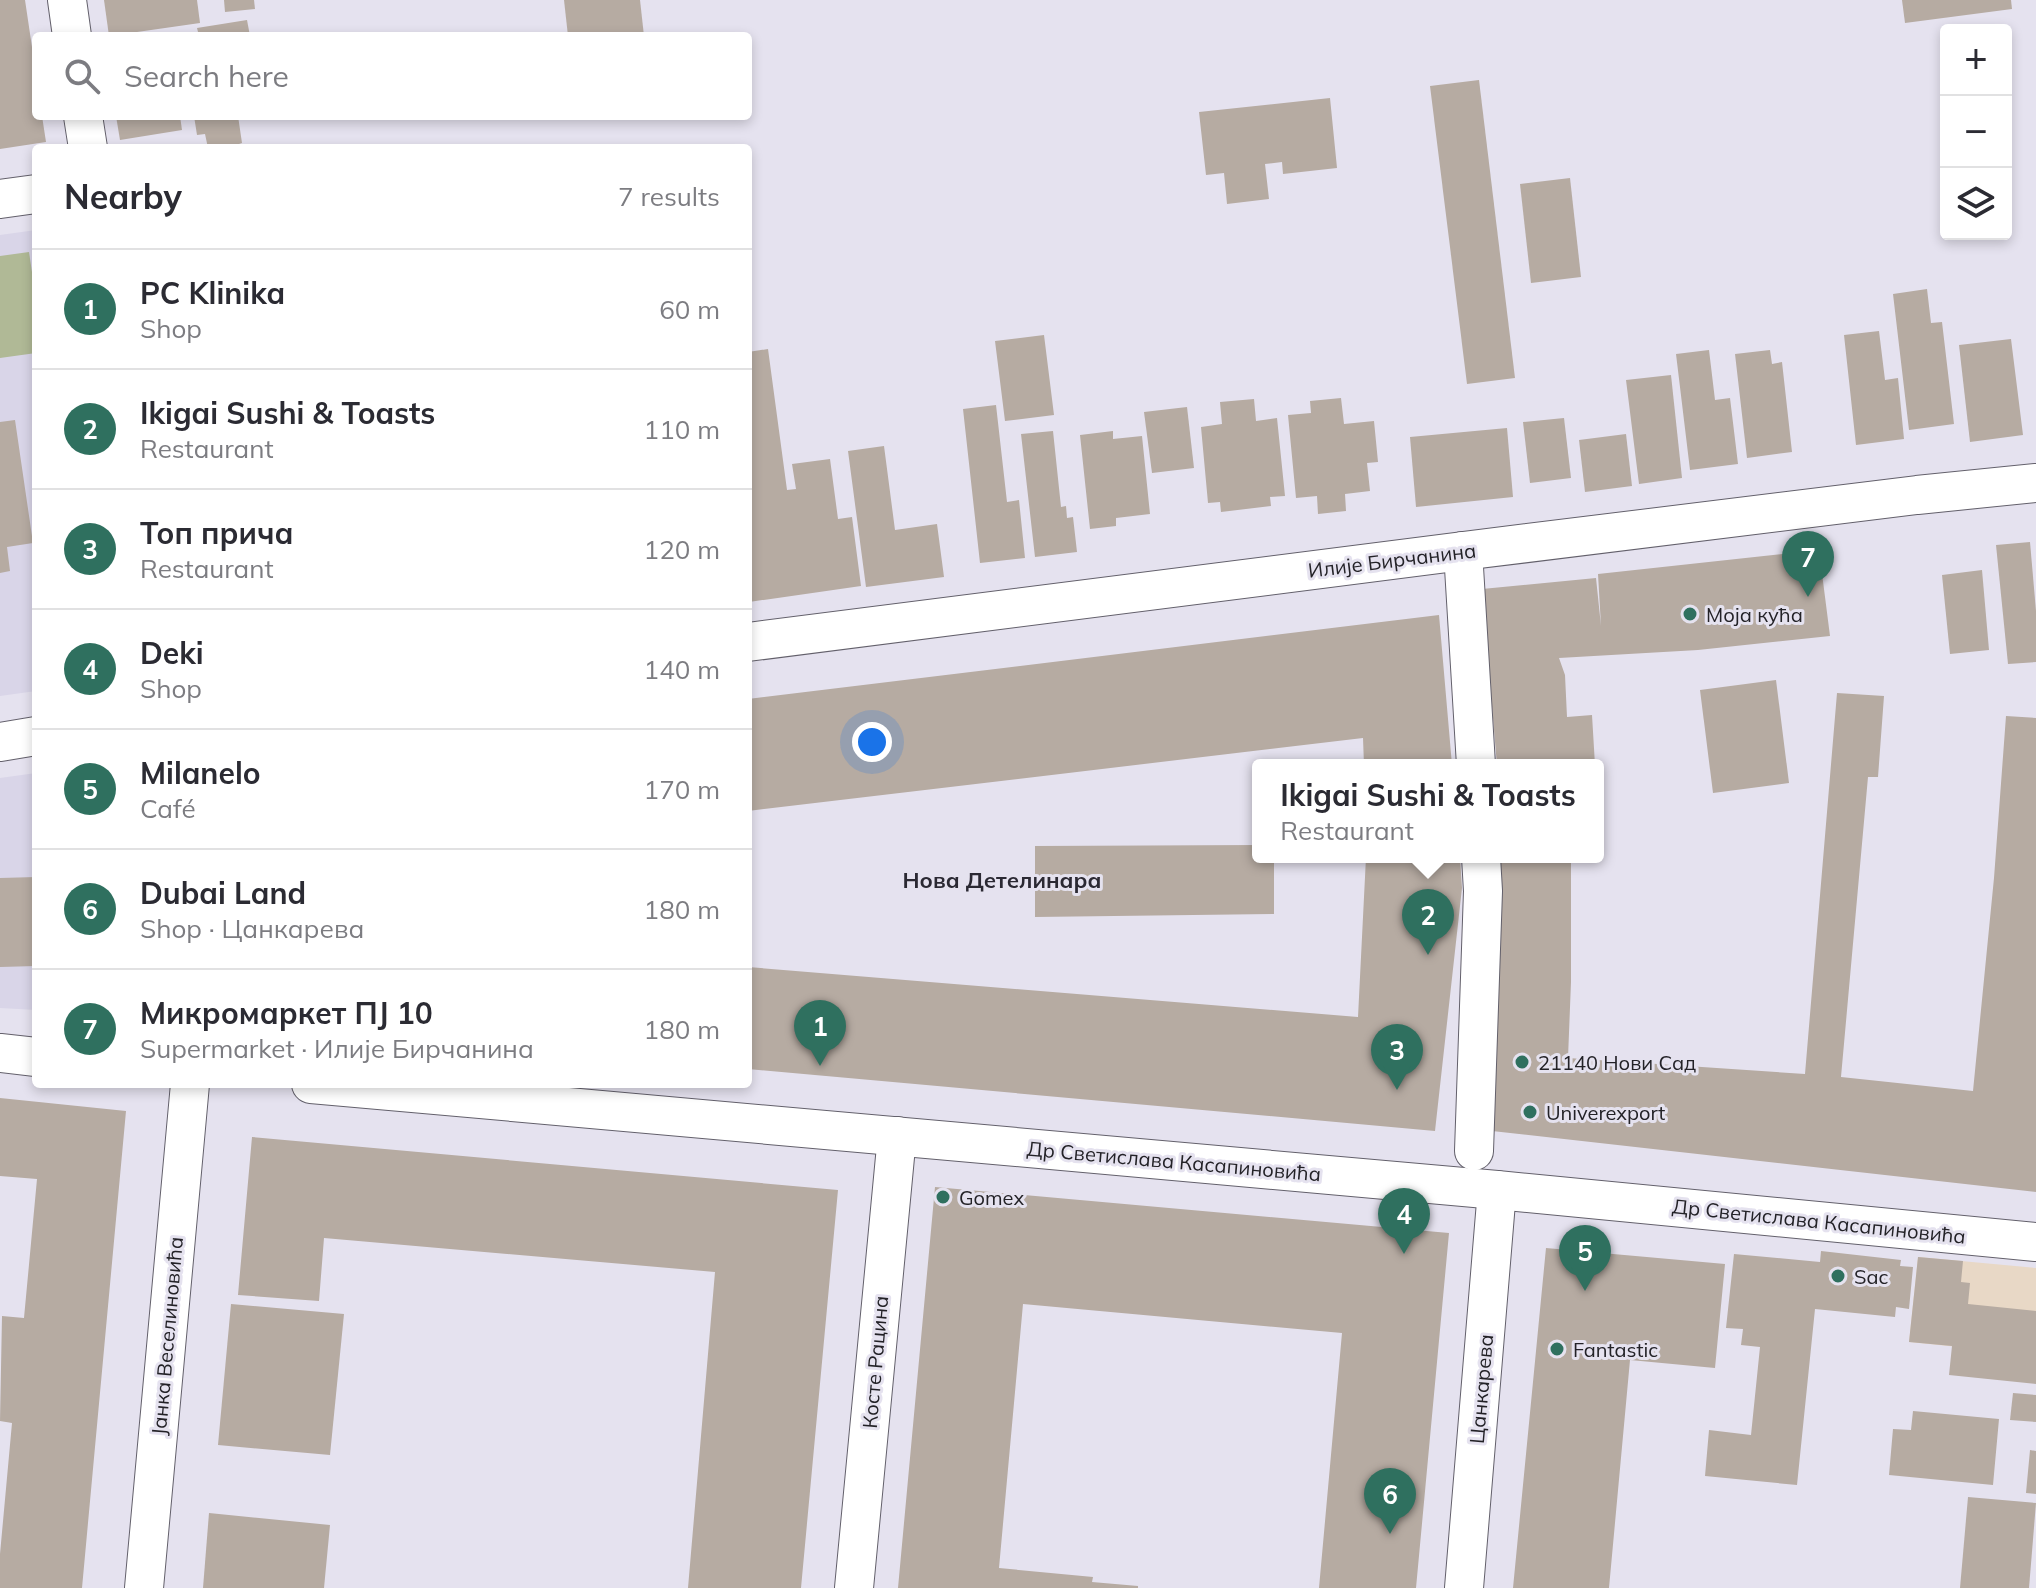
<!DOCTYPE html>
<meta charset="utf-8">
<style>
:root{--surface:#fff;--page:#f2f2f3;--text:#2b2b33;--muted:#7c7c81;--line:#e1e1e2;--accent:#2f705f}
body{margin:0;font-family:Mulish,sans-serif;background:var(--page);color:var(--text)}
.controls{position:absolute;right:24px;top:24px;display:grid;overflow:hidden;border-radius:8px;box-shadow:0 4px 12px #0003}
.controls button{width:72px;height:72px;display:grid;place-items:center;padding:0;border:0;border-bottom:2px solid var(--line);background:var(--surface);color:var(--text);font:40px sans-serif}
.you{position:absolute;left:872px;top:742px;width:28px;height:28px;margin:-20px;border:6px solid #fff;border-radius:50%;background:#1a73e8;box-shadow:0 0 0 12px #1a73e833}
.badge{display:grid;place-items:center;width:52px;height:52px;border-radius:50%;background:var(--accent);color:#fff;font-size:26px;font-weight:700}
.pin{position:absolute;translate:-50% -66px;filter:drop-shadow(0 2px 4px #0008)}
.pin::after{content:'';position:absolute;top:42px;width:28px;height:24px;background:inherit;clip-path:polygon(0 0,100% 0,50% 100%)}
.popup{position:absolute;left:1252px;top:759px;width:352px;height:104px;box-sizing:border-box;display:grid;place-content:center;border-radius:8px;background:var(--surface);filter:drop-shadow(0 2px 6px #0005);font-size:26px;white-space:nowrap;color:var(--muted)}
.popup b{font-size:30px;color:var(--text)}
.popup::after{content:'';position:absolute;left:50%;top:100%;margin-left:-16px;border:16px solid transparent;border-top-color:var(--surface)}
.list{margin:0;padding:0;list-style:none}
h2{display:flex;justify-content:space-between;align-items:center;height:104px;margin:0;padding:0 32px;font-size:34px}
h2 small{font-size:26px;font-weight:400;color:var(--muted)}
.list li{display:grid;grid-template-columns:52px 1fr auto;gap:24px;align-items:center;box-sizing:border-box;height:120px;padding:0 32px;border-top:2px solid var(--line)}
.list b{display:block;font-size:30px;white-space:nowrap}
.list p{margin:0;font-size:26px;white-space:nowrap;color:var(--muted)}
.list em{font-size:26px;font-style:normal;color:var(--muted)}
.icon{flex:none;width:44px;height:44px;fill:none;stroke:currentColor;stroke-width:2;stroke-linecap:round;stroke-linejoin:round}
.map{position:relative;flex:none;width:2036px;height:1588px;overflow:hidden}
.search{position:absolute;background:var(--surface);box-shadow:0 4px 12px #0003;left:32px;top:32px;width:720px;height:88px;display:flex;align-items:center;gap:20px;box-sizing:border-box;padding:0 28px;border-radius:8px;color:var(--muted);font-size:30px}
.panel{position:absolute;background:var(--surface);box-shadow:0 4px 12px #0003;left:32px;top:144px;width:720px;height:944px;border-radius:8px}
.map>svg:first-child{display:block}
</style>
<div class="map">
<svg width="2036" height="1588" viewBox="0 0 2036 1588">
<rect width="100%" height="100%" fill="#e5e2ef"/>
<!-- commercial -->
<path fill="#e8d8c6" d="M1918 1257 2036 1268V1355L1909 1342Z"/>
<!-- built -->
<g fill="#d9d5e8">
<path d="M36 230V691L0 696V235Z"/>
<path d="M36 773V1010L0 1008V778Z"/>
</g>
<!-- green -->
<path fill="#b0b996" d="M29 252 36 299V353L0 358V256Z"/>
<!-- building -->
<g fill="#b6aba2">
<path d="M0 0H25L36 74V116H42L46 142 0 149Z"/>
<path d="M104 0H197L200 23 109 36Z"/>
<path d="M224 0H254L255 9 225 12Z"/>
<path d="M564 0H640L644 36H568Z"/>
<path d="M1902 0H2011L2012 9 1905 23Z"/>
<path d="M247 20 250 36H199L197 28Z"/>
<path d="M1479 80 1515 378 1467 384 1430 86Z"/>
<path d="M1330 98 1337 168 1283 174 1282 162 1265 164 1269 199 1227 204 1224 173 1206 175 1199 112Z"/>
<path d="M116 116H180L182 130 120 140Z"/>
<path d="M194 116H238L242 143 236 145V148H208L205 134 197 135Z"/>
<path d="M1570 178 1581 277 1531 283 1520 184Z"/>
<path d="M1927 289 1931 323 1942 322 1954 424 1909 430 1893 294Z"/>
<path d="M1879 331 1885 380 1898 378 1904 439 1856 445 1844 335Z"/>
<path d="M1044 335 1054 415 1005 421 995 341Z"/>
<path d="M2011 339 2023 435 1970 442 1959 345Z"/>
<path d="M768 349 787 490 796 489 792 464 830 459 838 519 852 517 861 586 749 602 748 352Z"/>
<path d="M1709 350 1715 400 1730 398 1738 464 1690 470 1676 354Z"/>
<path d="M1770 350 1772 364 1782 362 1792 452 1747 458 1735 354Z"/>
<path d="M1671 375 1682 478 1639 484 1626 380Z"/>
<path d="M1341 398 1344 424 1374 421 1378 462 1367 463 1370 491 1345 494 1346 511 1318 514 1317 496 1296 498 1288 415 1311 413 1310 401Z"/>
<path d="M1254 399 1256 421 1277 418 1285 496 1270 497 1271 506 1221 512 1220 502 1208 503 1201 427 1222 424 1220 402Z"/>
<path d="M996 405 1007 502 1019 500 1025 558 980 563 963 409Z"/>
<path d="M1187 407 1194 468 1152 473 1144 412Z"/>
<path d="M1564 418 1571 478 1530 483 1523 422Z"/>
<path d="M15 420 33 543 7 547 10 571 0 573V422Z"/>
<path d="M1507 428 1513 497 1416 507 1410 437Z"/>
<path d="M1053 431 1061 507 1066 506 1067 518 1073 517 1077 552 1035 557 1021 434Z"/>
<path d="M1113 431V439L1142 436 1150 514 1116 518V526L1090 529 1080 435Z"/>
<path d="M1626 434 1632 486 1585 492 1579 440Z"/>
<path d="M884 446 895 530 937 524 944 577 866 587 848 451Z"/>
<path d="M2030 542 2036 611V662L2008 664 1996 545Z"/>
<path d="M1819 550 1830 636 1698 650 1559 658 1565 675 1567 717 1592 715 1595 765H1497L1482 589 1596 578 1601 626 1598 574Z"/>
<path d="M1982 570 1989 650 1950 654 1942 575Z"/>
<path d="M1439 615 1452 765H1364L1363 738 748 811V699Z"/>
<path d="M1776 680 1789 783 1713 793 1700 690Z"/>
<path d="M1837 693 1884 696 1878 777H1868L1841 1077 1973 1091 1994 878 2006 716 2036 718V1192L1492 1131 1499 979 1500 857H1571V982L1568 1058 1805 1074Z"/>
<path d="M1258 845V857H1274V914L1035 917V846Z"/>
<path d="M1366 857H1460L1462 888 1435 1131 748 1069V967L1358 1017Z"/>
<path d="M36 877V966L0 967V878Z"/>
<path d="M0 1098 126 1111 82 1588H0V1554L12 1423 0 1421 2 1316 24 1318 37 1179 0 1176Z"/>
<path d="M252 1137 838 1190 801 1588H688L715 1272 324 1238 319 1301 238 1295Z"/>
<path d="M935 1187 1449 1233 1416 1588H1319L1342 1333 1023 1304 999 1568 1093 1577 1092 1582 1138 1586V1588H898Z"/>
<path d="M1546 1248 1725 1264 1715 1368 1630 1360 1609 1588H1513Z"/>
<path d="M1821 1251 1901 1260 1900 1266 1913 1267 1909 1309 1896 1307 1895 1317 1815 1309 1797 1485 1705 1476 1709 1430 1751 1435 1760 1347 1741 1345 1743 1329 1726 1328 1734 1254 1820 1262Z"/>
<path d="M1918 1257 1963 1261 1961 1282 1970 1283 1968 1304 2036 1311V1384L1949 1375 1952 1346 1909 1342Z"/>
<path d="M231 1304 344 1314 330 1455 218 1445Z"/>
<path d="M2013 1393 2036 1395V1422L2010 1420Z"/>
<path d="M1913 1411 1999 1419 1993 1485 1889 1475 1893 1429 1911 1430Z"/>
<path d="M2030 1450 2036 1451V1494L2026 1493Z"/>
<path d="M1968 1497 2036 1503 2029 1588H1960Z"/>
<path d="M209 1513 330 1525 324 1588H203Z"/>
</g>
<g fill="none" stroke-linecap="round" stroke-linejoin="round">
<!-- street casing -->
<g stroke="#63606b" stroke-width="40">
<g id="street">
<path d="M67 0 72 36"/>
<path d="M83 116 88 148"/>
<path d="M0 199 36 194"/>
<path d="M1463 551 1476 765"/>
<path d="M748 642 1463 551 1917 495 2036 483"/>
<path d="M0 742 36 736"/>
<path d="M0 1053 36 1057"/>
<path d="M311 1084 1497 1190 2036 1242"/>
<path d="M1474 1151 1483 891 1481 857"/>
<path d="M144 1588 190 1084"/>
<path d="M854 1588 897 1136"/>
<path d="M1464 1588 1497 1190"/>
</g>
</g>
<!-- street -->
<use href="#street" stroke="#fff" stroke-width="38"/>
</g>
<!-- markers -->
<g fill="#2f705f" stroke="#e5e2ef" stroke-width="3">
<circle cx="1690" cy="614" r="8"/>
<circle cx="1522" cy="1062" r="8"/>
<circle cx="1530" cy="1112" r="8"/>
<circle cx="943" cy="1197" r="8"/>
<circle cx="1838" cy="1276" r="8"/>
<circle cx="1557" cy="1349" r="8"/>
</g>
<g text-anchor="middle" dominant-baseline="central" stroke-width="6" stroke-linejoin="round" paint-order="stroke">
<!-- street labels -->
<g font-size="20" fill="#232227" stroke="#e5e2ef">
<text transform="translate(1392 560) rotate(-7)">Илије Бирчанина</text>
<text transform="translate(1174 1161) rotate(5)">Др Светислава Касапиновића</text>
<text transform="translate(1819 1221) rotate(6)">Др Светислава Касапиновића</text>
<text transform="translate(167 1336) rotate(-85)">Јанка Веселиновића</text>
<text transform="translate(875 1362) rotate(-85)">Косте Рацина</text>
<text transform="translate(1481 1389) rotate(-85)">Цанкарева</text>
</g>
<!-- poi labels -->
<g font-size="20" fill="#232227" stroke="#e5e2ef" text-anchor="start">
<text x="1706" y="614">Моја кућа</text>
<text x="1538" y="1062">21140 Нови Сад</text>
<text x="1546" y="1112">Univerexport</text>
<text x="959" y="1197">Gomex</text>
<text x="1854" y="1276">Sac</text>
<text x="1573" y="1349">Fantastic</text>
</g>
<!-- neighbourhood labels -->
<g font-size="22" font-weight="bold" fill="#2b2933" stroke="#e5e2ef">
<text x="1002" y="880">Нова Детелинара</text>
</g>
</g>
</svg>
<div class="controls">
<button>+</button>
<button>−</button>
<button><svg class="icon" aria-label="layers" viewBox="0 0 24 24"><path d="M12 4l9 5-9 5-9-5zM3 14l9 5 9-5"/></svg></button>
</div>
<div class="you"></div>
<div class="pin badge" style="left:820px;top:1066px">1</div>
<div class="pin badge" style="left:1428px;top:955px">2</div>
<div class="popup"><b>Ikigai Sushi &amp; Toasts</b>Restaurant</div>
<div class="pin badge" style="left:1397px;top:1090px">3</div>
<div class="pin badge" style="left:1404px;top:1254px">4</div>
<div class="pin badge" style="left:1585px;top:1291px">5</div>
<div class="pin badge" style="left:1390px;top:1534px">6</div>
<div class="pin badge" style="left:1808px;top:597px">7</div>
<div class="search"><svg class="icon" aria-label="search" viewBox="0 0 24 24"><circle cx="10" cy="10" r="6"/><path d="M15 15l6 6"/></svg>Search here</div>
<section class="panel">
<h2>Nearby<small>7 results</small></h2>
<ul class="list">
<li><span class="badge">1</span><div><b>PC Klinika</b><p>Shop</p></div><em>60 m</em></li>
<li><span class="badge">2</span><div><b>Ikigai Sushi &amp; Toasts</b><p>Restaurant</p></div><em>110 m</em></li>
<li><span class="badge">3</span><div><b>Топ прича</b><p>Restaurant</p></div><em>120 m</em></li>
<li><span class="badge">4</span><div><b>Deki</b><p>Shop</p></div><em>140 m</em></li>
<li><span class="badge">5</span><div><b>Milanelo</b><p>Café</p></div><em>170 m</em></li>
<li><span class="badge">6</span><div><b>Dubai Land</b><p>Shop · Цанкарева</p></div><em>180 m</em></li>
<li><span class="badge">7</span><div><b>Микромаркет ПЈ 10</b><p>Supermarket · Илије Бирчанина</p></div><em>180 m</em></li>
</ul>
</section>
</div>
